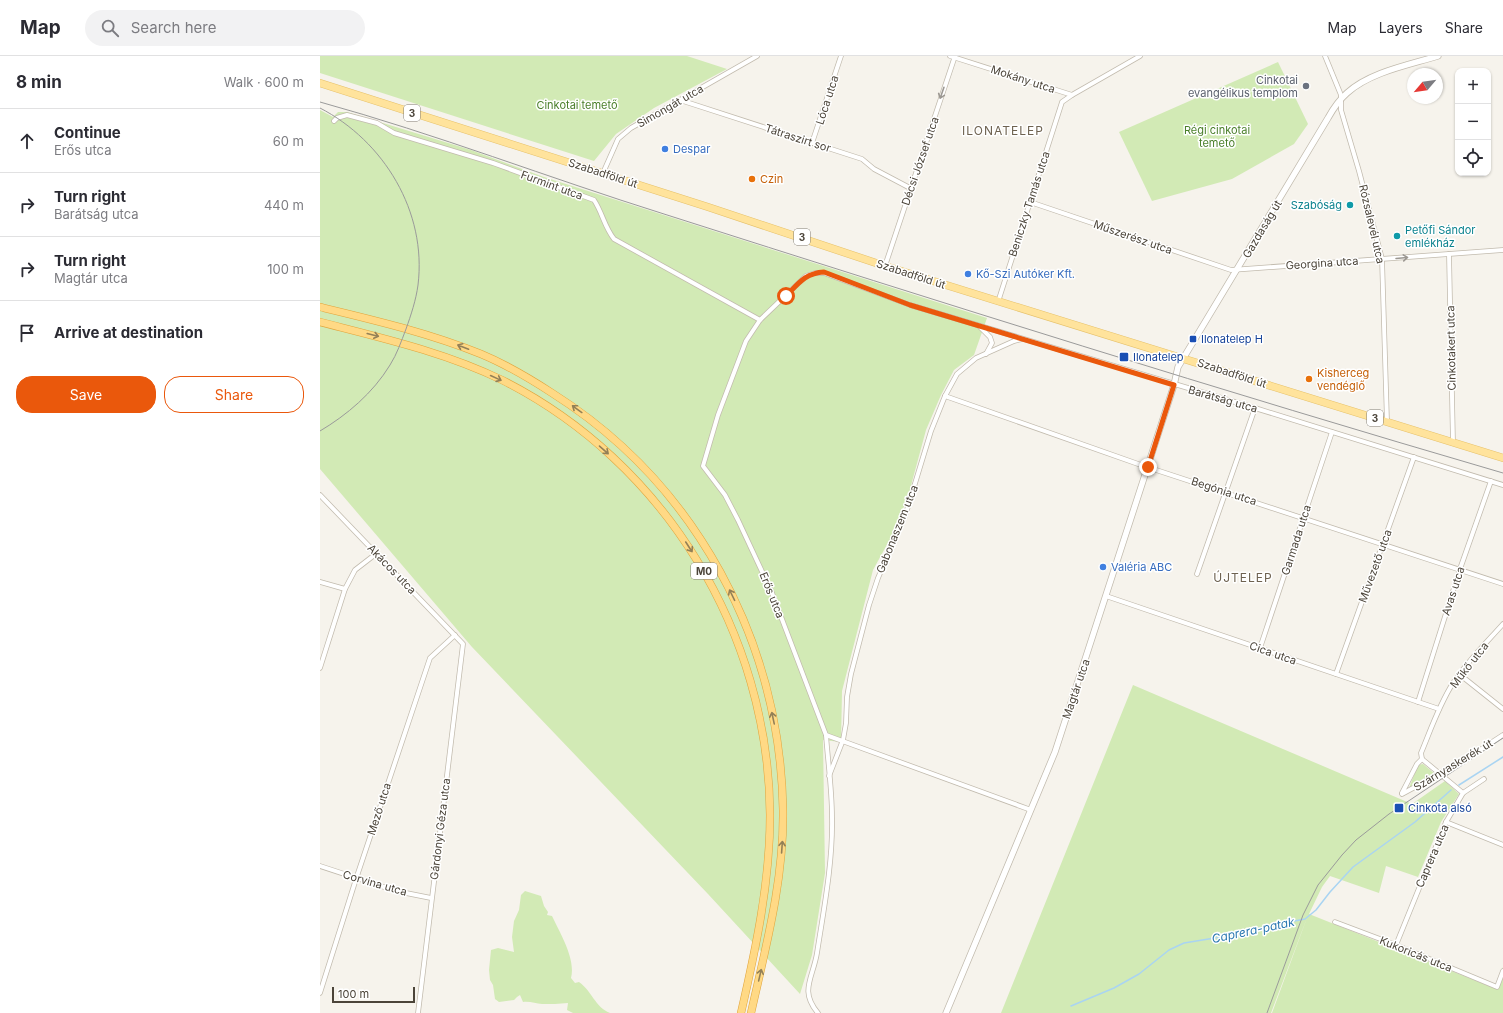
<!DOCTYPE html>
<meta charset="utf-8">
<style>
:root{--surface:#fff;--page:#f2f2f3;--text:#2b2b33;--muted:#7c7c81;--line:#e1e1e2;--accent:#ea580c}
body{margin:0;font-family:Inter,sans-serif;background:var(--page);color:var(--text)}
.controls{position:absolute;right:12px;top:12px;display:grid;overflow:hidden;border-radius:8px;box-shadow:0 1px 3px #0004}
.controls button{width:36px;height:36px;display:grid;place-items:center;padding:0;border:0;border-bottom:1px solid var(--line);background:var(--surface);color:var(--text);font:20px sans-serif}
.compass{position:absolute;left:1087px;top:12px;width:36px;height:36px;border-radius:50%;background:var(--surface);box-shadow:0 1px 3px #0004;rotate:241deg}
.scale{position:absolute;left:12px;bottom:10px;width:83px;box-sizing:border-box;padding-left:4px;border:2px solid #4b4439;border-top:0;font-size:11px;line-height:14px;white-space:nowrap;color:#4b4439;-webkit-text-stroke:3px #fff;paint-order:stroke}
.stop{position:absolute;width:12px;height:12px;margin:-9px;border:3px solid #ea580c;border-radius:50%;background:#fff}
.stop.end{background:#ea580c;border-color:#fff;box-shadow:0 1px 4px #0008}
.list{margin:0;padding:0;list-style:none}
h2{display:flex;justify-content:space-between;align-items:center;height:52px;margin:0;padding:0 16px;font-size:17px}
h2 small{font-size:13px;font-weight:400;color:var(--muted)}
.list li{display:grid;grid-template-columns:26px 1fr auto;gap:12px;align-items:center;box-sizing:border-box;height:64px;padding:0 16px;border-top:1px solid var(--line)}
.list b{display:block;font-size:15px;white-space:nowrap}
.list p{margin:0;font-size:13px;white-space:nowrap;color:var(--muted)}
.list em{font-size:13px;font-style:normal;color:var(--muted)}
.actions{display:flex;gap:8px;padding:12px 16px}
.actions a{flex:1;padding:9px 0;border:1px solid var(--accent);border-radius:16px;text-align:center;font-size:14px;color:var(--accent)}
.actions .main{background:var(--accent);color:#fff}
.icon{flex:none;width:22px;height:22px;fill:none;stroke:currentColor;stroke-width:2;stroke-linecap:round;stroke-linejoin:round}
.map{position:relative;flex:none;width:1183px;height:957px;overflow:hidden}
header{display:flex;align-items:center;gap:24px;box-sizing:border-box;height:56px;padding:0 20px;background:var(--surface);border-bottom:1px solid var(--line)}
header strong{font-size:19px}
nav{display:flex;gap:22px;margin-inline-start:auto;font-size:14px}
.search{width:280px;height:36px;background:var(--page);display:flex;align-items:center;gap:10px;box-sizing:border-box;padding:0 14px;border-radius:22px;color:var(--muted);font-size:15px}
main{display:flex}
aside{flex:1;background:var(--surface)}
.map>svg:first-child{display:block}
</style>
<header>
<strong>Map</strong>
<div class="search"><svg class="icon" aria-label="search" viewBox="0 0 24 24"><circle cx="10" cy="10" r="6"/><path d="M15 15l6 6"/></svg>Search here</div>
<nav><a>Map</a><a>Layers</a><a>Share</a></nav>
</header>
<main>
<aside>
<h2>8 min<small>Walk · 600 m</small></h2>
<ul class="list">
<li><svg class="icon" aria-label="ahead" viewBox="0 0 24 24"><path d="M12 20V5M6 11l6-6 6 6"/></svg><div><b>Continue</b><p>Erős utca</p></div><em>60 m</em></li>
<li><svg class="icon" aria-label="right" viewBox="0 0 24 24"><path d="M7 20v-9h11M14 6l5 5-5 5"/></svg><div><b>Turn right</b><p>Barátság utca</p></div><em>440 m</em></li>
<li><svg class="icon" aria-label="right" viewBox="0 0 24 24"><path d="M7 20v-9h11M14 6l5 5-5 5"/></svg><div><b>Turn right</b><p>Magtár utca</p></div><em>100 m</em></li>
<li><svg class="icon" aria-label="arrive" viewBox="0 0 24 24"><path d="M6 21V4h12l-3 4 3 4H6"/></svg><div><b>Arrive at destination</b></div></li>
</ul>
<div class="actions"><a class="main">Save</a><a>Share</a></div>
</aside>
<div class="map">
<svg width="1183" height="957" viewBox="0 0 1183 957">
<rect width="100%" height="100%" fill="#f6f3ec"/>
<!-- green -->
<g fill="#d2eab5">
<path d="M0 0H367L407 13 334 52 296 78 274 105 0 17Z"/>
<path d="M958 6 988 68 974 88 912 123 832 145 799 76Z"/>
<path d="M0 54 13 61 18 56H27L151 94 224 121 667 262 654 299 634 314 621 339 606 374 589 437 575 474 553 514 522 635 521 686 503 684 505 817 492 899 480 938 388 838 152 591 0 413Z"/>
<path d="M813 629 1092 748 1125 725 1139 738 1121 766 1098 821 1066 810 1059 837 1010 820 1002 831 989 858 1174 932 1183 911V957H952L988 859 951 957H681Z"/>
<path d="M1103 708 1115 718 1089 732 1098 709Z"/>
<path d="M205 835 221 840 224 850 228 856 227 859 232 860C240 877 256 903 251 922L255 927 259 926C272 935 275 951 290 957H253L247 954 248 947C239 948 231 948 222 948 216 948 210 945 203 946L200 939 197 941 194 944 179 946 175 943 173 929 170 924 169 914 171 894 178 892 194 896 192 881 194 865 199 854 201 839Z"/>
</g>
<g fill="none" stroke-linecap="round" stroke-linejoin="round">
<!-- stream -->
<g stroke="#a9d4f2" stroke-width="1.5">
<path d="M1139 729 1183 701"/>
<path d="M751 950 794 932 819 918 849 894 864 887 907 880 948 870 985 863 996 854 1010 836 1033 811 1095 766 1131 734"/>
</g>
<!-- minor casing -->
<g stroke="#c2bbae" stroke-width="5.5">
<g id="minor">
<path d="M630 0 752 39"/>
<path d="M1005 0 1021 39V54L1039 115 1062 203 1067 366"/>
<path d="M360 44 542 103 554 113 590 132"/>
<path d="M14 65 17 62 27 59 57 67 74 77 173 107 274 144C283 158 284 170 294 183L440 264"/>
<path d="M492 87 521 0"/>
<path d="M283 117 298 83 311 72 437 0"/>
<path d="M710 146 911 214 1183 194"/>
<path d="M1129 198 1133 387"/>
<path d="M565 210 635 0"/>
<path d="M678 246 742 46 752 39 820 0"/>
<path d="M660 271 670 281 672 287 666 298"/>
<path d="M625 340 821 409 1183 528"/>
<path d="M0 439 143 588 98 957"/>
<path d="M877 518 935 352"/>
<path d="M0 526 25 533"/>
<path d="M786 540 1119 653"/>
<path d="M940 592 1012 376"/>
<path d="M0 612 25 533 35 514 57 497"/>
<path d="M1016 618 1094 401"/>
<path d="M1139 618 1183 653"/>
<path d="M1098 646 1140 513 1171 425"/>
<path d="M509 720 523 684 526 667 527 641 531 618 549 549 558 522 586 457 611 375 625 340 637 318 656 302 694 285 702 283"/>
<path d="M1082 737 1097 708 1102 703"/>
<path d="M1143 737 1102 703 1101 697C1111 673 1119 649 1133 627 1147 606 1166 587 1183 568"/>
<path d="M1082 738 1143 705 1183 679"/>
<path d="M711 754 506 679 452 537 418 464 405 439 383 410 398 359 426 285 440 264 486 220 495 217H504L590 249 935 352 1183 429"/>
<path d="M1126 766 1183 789"/>
<path d="M0 810 76 835 111 842"/>
<path d="M1015 866 1076 889 1177 931 1183 915"/>
<path d="M1076 889 1126 766 1143 737 1164 723"/>
<path d="M0 937 36 823 110 602 135 579"/>
<path d="M498 957C479 935 493 922 497 897 504 852 513 806 512 761 512 734 508 706 506 679"/>
</g>
</g>
<!-- tertiary casing -->
<g stroke="#c2bbae" stroke-width="7">
<path id="tertiary" d="M626 957 735 696 823 425 854 329 858 311 1008 62C1013 53 1019 44 1027 37 1050 16 1089 9 1118 0"/>
</g>
<!-- primary casing -->
<g stroke="#e6c16a" stroke-width="8">
<path id="primary" d="M0 27 388 151 565 210 1183 402"/>
</g>
<!-- trunk casing -->
<g stroke="#e0a43c" stroke-width="8">
<g id="trunk">
<path d="M0 251C54 264 109 277 161 298 185 308 209 322 232 337 376 428 460 585 463 754 464 824 446 890 431 957"/>
<path d="M0 266C62 282 124 296 182 324 345 406 449 577 450 759 450 826 436 892 421 957"/>
</g>
</g>
<!-- minor -->
<use href="#minor" stroke="#fff" stroke-width="4"/>
<!-- tertiary -->
<use href="#tertiary" stroke="#fff" stroke-width="5.5"/>
<!-- primary -->
<use href="#primary" stroke="#ffe39c" stroke-width="7"/>
<!-- trunk -->
<use href="#trunk" stroke="#ffd985" stroke-width="7"/>
<!-- tram -->
<g stroke="#9a9a9a" stroke-width="1">
<path d="M0 46C116 78 229 122 344 158 623 247 902 335 1183 417"/>
<path d="M0 52C64 85 107 156 98 229 96 244 91 259 86 273 81 286 77 298 70 309 53 337 27 359 0 375"/>
<path d="M947 957 983 859 998 829 1022 799 1036 784 1069 758 1183 682"/>
</g>
</g>
<!-- one-way arrows -->
<defs><path id="oneway-shaft" d="M-6 0H5M1.5-3L5.5 0L1.5 3" fill="none" stroke-width="1.6" stroke-linecap="round" stroke-linejoin="round"/></defs>
<g stroke="#9c9892">
<use href="#oneway-shaft" transform="translate(622 37) rotate(109)"/>
<use href="#oneway-shaft" transform="translate(1082 202) rotate(-5)"/>
</g>
<g stroke="#938057">
<use href="#oneway-shaft" transform="translate(53 279) rotate(14)"/>
<use href="#oneway-shaft" transform="translate(143 291) rotate(-159)"/>
<use href="#oneway-shaft" transform="translate(176 322) rotate(25)"/>
<use href="#oneway-shaft" transform="translate(257 353) rotate(-144)"/>
<use href="#oneway-shaft" transform="translate(284 394) rotate(41)"/>
<use href="#oneway-shaft" transform="translate(369 491) rotate(57)"/>
<use href="#oneway-shaft" transform="translate(412 539) rotate(-116)"/>
<use href="#oneway-shaft" transform="translate(453 662) rotate(-102)"/>
<use href="#oneway-shaft" transform="translate(462 791) rotate(-86)"/>
<use href="#oneway-shaft" transform="translate(440 919) rotate(-77)"/>
</g>
<g fill="none" stroke-linecap="round" stroke-linejoin="round">
<!-- route -->
<path stroke="#ea580c" stroke-width="5" d="M466 240C478 228 485 217 504 216L590 249 854 329 828 411"/>
</g>
<!-- markers -->
<circle fill="#6b7280" stroke="#fff" stroke-width="1.5" cx="986" cy="30" r="4"/>
<g fill="#3f7fe0" stroke="#fff" stroke-width="1.5">
<circle cx="345" cy="93" r="4"/>
<circle cx="648" cy="218" r="4"/>
<circle cx="783" cy="511" r="4"/>
</g>
<g fill="#e8710a" stroke="#fff" stroke-width="1.5">
<circle cx="432" cy="123" r="4"/>
<circle cx="989" cy="323" r="4"/>
</g>
<g fill="#0f9aa8" stroke="#fff" stroke-width="1.5">
<circle cx="1030" cy="149" r="4"/>
<circle cx="1077" cy="180" r="4"/>
</g>
<g fill="#1a4fb4" stroke="#fff" stroke-width="1.5">
<rect x="869" y="279" width="8" height="8" rx="2"/>
<rect x="799" y="296" width="10" height="10" rx="2"/>
<rect x="1074" y="747" width="10" height="10" rx="2"/>
</g>
<g text-anchor="middle" dominant-baseline="central" stroke-width="3" stroke-linejoin="round" paint-order="stroke">
<!-- shield labels -->
<g fill="#fff" stroke="#817c74" stroke-width="1">
<rect x="84" y="49" width="16" height="16" rx="3"/>
<rect x="474" y="173" width="16" height="16" rx="3"/>
<rect x="1047" y="354" width="16" height="16" rx="3"/>
<rect x="371" y="507" width="26" height="16" rx="3"/>
</g>
<g font-size="10" font-weight="bold" fill="#4b4439">
<text x="92" y="57">3</text>
<text x="482" y="181">3</text>
<text x="1055" y="362">3</text>
<text x="384" y="515">M0</text>
</g>
<!-- street labels -->
<g font-size="11" fill="#4b4439" stroke="#fff">
<text transform="translate(703 23) rotate(18)">Mokány utca</text>
<text transform="translate(507 44) rotate(-72)">Lóca utca</text>
<text transform="translate(350 50) rotate(-30)">Simongát utca</text>
<text transform="translate(478 82) rotate(18)">Tátraszirt sor</text>
<text transform="translate(600 105) rotate(-71)">Décsi József utca</text>
<text transform="translate(283 117) rotate(18)">Szabadföld út</text>
<text transform="translate(232 129) rotate(20)">Furmint utca</text>
<text transform="translate(709 148) rotate(-72)">Beniczky Tamás utca</text>
<text transform="translate(1052 168) rotate(77)">Rózsalevél utca</text>
<text transform="translate(942 173) rotate(-59)">Gazdaság út</text>
<text transform="translate(813 181) rotate(19)">Műszerész utca</text>
<text transform="translate(1002 207) rotate(-4)">Georgina utca</text>
<text transform="translate(591 218) rotate(18)">Szabadföld út</text>
<text transform="translate(1131 292) rotate(-91)">Cinkotakert utca</text>
<text transform="translate(912 317) rotate(18)">Szabadföld út</text>
<text transform="translate(903 343) rotate(16)">Barátság utca</text>
<text transform="translate(904 435) rotate(18)">Begónia utca</text>
<text transform="translate(577 473) rotate(-68)">Gabonaszem utca</text>
<text transform="translate(976 484) rotate(-72)">Garmada utca</text>
<text transform="translate(1055 510) rotate(-70)">Művezető utca</text>
<text transform="translate(72 513) rotate(46)">Akácos utca</text>
<text transform="translate(1133 535) rotate(-72)">Avas utca</text>
<text transform="translate(452 539) rotate(68)">Erős utca</text>
<text transform="translate(953 597) rotate(19)">Cica utca</text>
<text transform="translate(1149 609) rotate(-52)">Műkő utca</text>
<text transform="translate(756 633) rotate(-71)">Magtár utca</text>
<text transform="translate(1133 709) rotate(-31)">Szárnyaskerék út</text>
<text transform="translate(59 753) rotate(-72)">Mező utca</text>
<text transform="translate(120 773) rotate(-83)">Gárdonyi Géza utca</text>
<text transform="translate(1112 800) rotate(-67)">Caprera utca</text>
<text transform="translate(55 827) rotate(16)">Corvina utca</text>
<text transform="translate(1096 898) rotate(22)">Kukoricás utca</text>
</g>
<!-- worship labels -->
<g font-size="11" fill="#5b616d" stroke="#fff" text-anchor="end">
<text x="978" y="24">Cinkotai<tspan x="978" dy="13">evangélikus templom</tspan></text>
</g>
<!-- park labels -->
<g font-size="11" fill="#4a7f2a" stroke="#fff">
<text x="257" y="49">Cinkotai temető</text>
<text x="897" y="74">Régi cinkotai<tspan x="897" dy="13">temető</tspan></text>
</g>
<!-- shop labels -->
<g font-size="11" fill="#366cbe" stroke="#fff" text-anchor="start">
<text x="353" y="93">Despar</text>
<text x="656" y="218">Kő-Szi Autóker Kft.</text>
<text x="791" y="511">Valéria ABC</text>
</g>
<!-- food labels -->
<g font-size="11" fill="#c56008" stroke="#fff" text-anchor="start">
<text x="440" y="123">Czin</text>
<text x="997" y="317">Kisherceg<tspan x="997" dy="13">vendéglő</tspan></text>
</g>
<!-- culture labels -->
<g font-size="11" fill="#0d838f" stroke="#fff" text-anchor="end">
<text x="1022" y="149">Szabóság</text>
<text x="1085" y="174" text-anchor="start">Petőfi Sándor<tspan x="1085" dy="13">emlékház</tspan></text>
</g>
<!-- transit labels -->
<g font-size="11" fill="#164399" stroke="#fff" text-anchor="start">
<text x="881" y="283">Ilonatelep H</text>
<text x="813" y="301">Ilonatelep</text>
<text x="1088" y="752">Cinkota alsó</text>
</g>
<!-- neighbourhood labels -->
<g font-size="12" letter-spacing="1" fill="#6e6250" stroke="#fff">
<text x="683" y="74">ILONATELEP</text>
<text x="923" y="521">ÚJTELEP</text>
</g>
<!-- water labels -->
<g font-size="12" font-style="italic" fill="#2e7ab2" stroke="#fff">
<text transform="translate(933 874) rotate(-12)">Caprera-patak</text>
</g>
</g>
</svg>
<div class="controls">
<button>+</button>
<button>−</button>
<button><svg class="icon" aria-label="locate" viewBox="0 0 24 24"><circle cx="12" cy="12" r="6"/><path d="M12 2v4M12 18v4M2 12h4M18 12h4"/></svg></button>
</div>
<svg class="compass" viewBox="-18 -18 36 36"><path d="M0-13l5 13h-10z" fill="#e53935"/><path d="M0 13l5-13h-10z" fill="#7c7c81"/></svg>
<div class="scale">100 m</div>
<div class="stop" style="left:466px;top:240px"></div>
<div class="stop end" style="left:828px;top:411px"></div>
</div>
</main>
